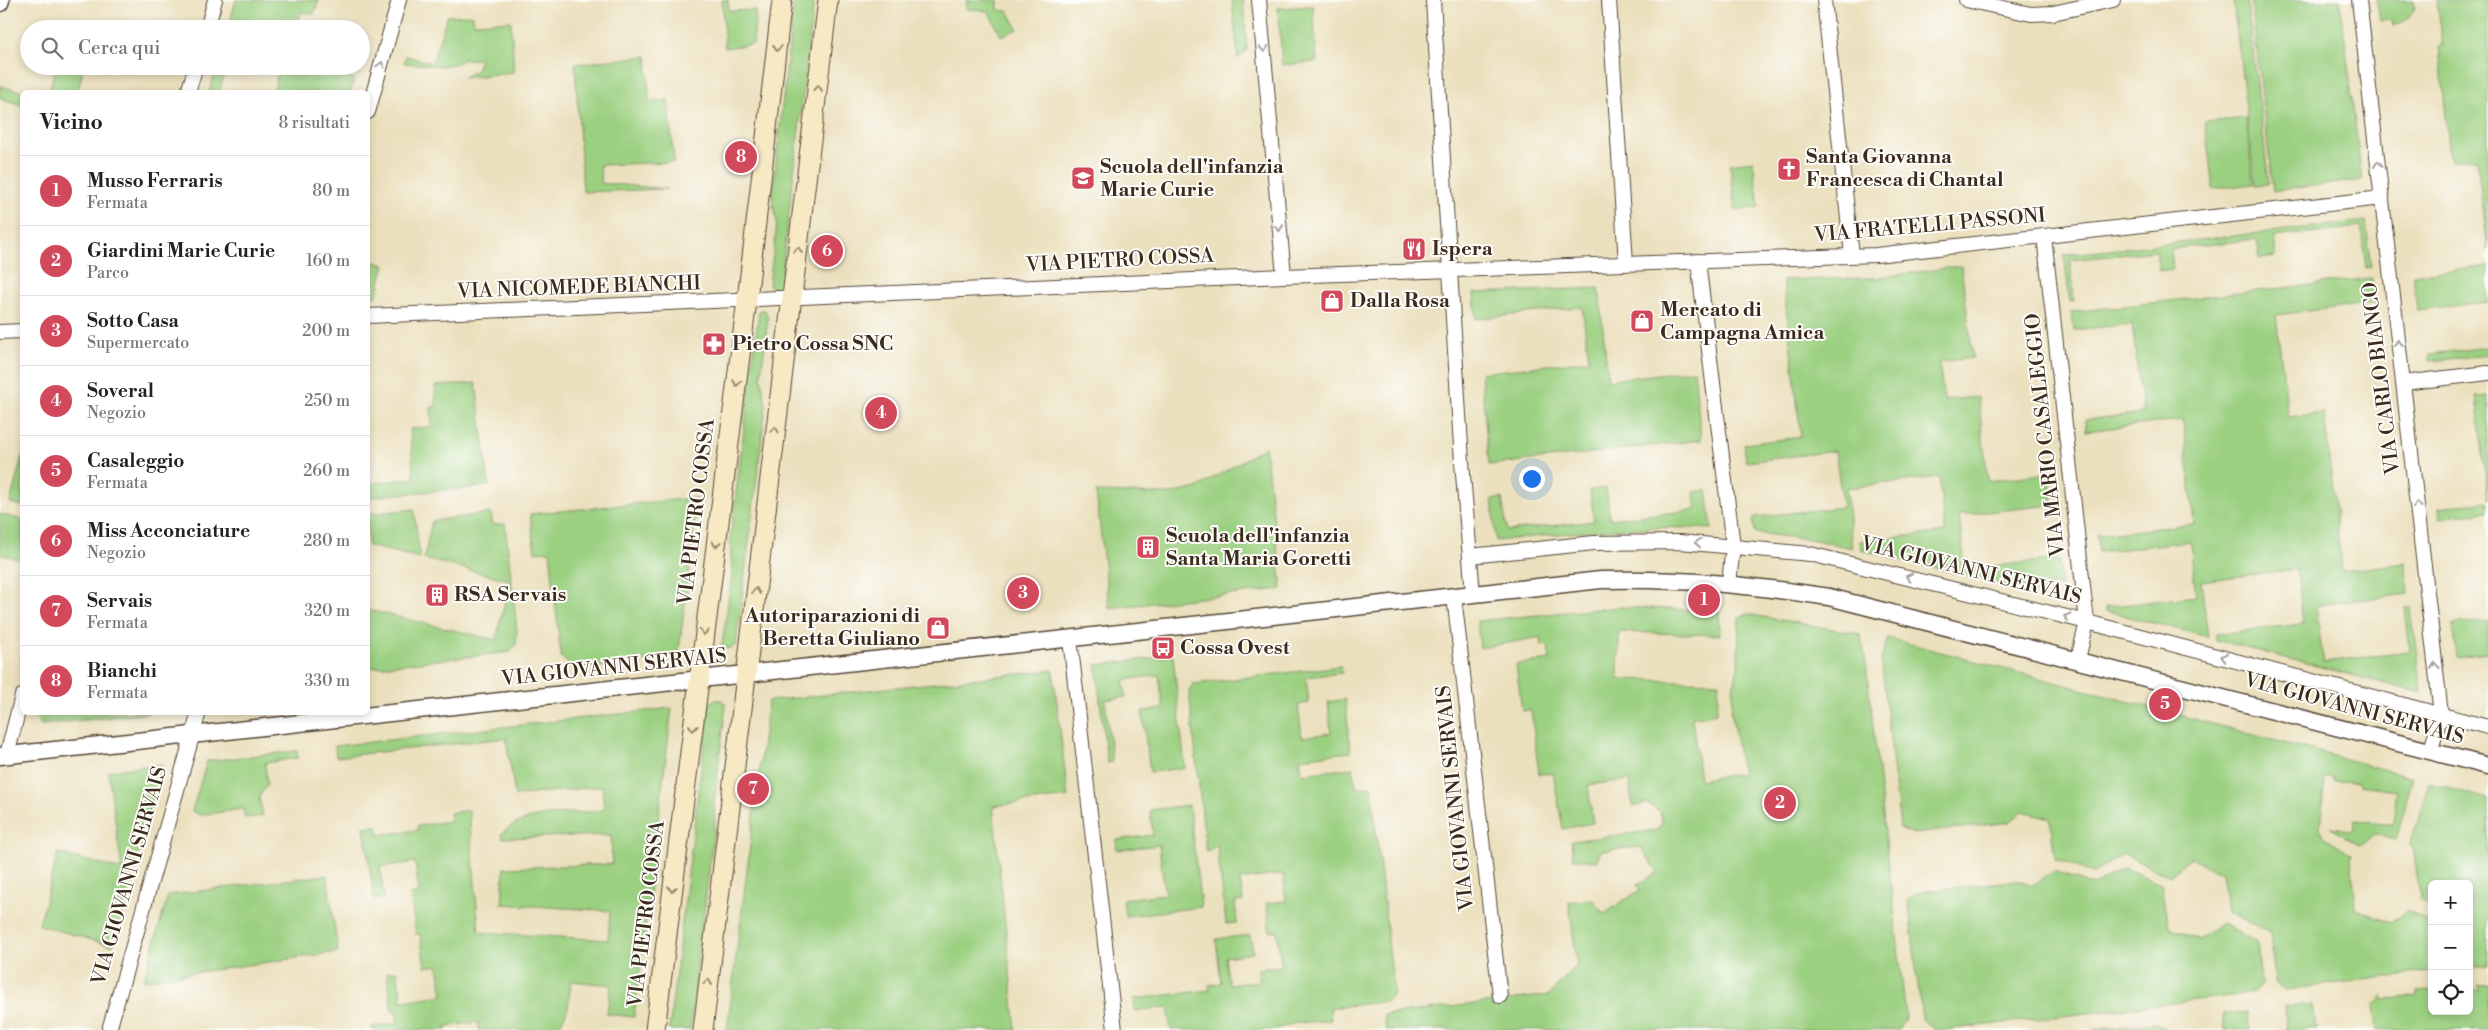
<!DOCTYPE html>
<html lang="it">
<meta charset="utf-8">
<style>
:root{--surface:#fff;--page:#f2f2f2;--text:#222;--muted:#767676;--line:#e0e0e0;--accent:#d1495b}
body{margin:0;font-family:"Libre Bodoni",serif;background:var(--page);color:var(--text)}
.controls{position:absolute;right:15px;bottom:15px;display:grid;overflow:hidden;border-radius:8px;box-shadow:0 2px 8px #0003}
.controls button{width:45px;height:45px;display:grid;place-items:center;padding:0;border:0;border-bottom:1px solid var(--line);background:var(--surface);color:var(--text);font:25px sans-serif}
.you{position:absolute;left:1531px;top:478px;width:18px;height:18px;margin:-12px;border:4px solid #fff;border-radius:50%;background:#1a73e8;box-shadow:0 0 0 8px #1a73e833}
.badge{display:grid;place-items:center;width:32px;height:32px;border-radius:50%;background:var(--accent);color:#fff;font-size:16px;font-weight:700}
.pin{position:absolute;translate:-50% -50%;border:2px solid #fff;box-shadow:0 1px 5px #0006}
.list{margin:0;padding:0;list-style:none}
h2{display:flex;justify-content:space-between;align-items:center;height:65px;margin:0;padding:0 20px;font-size:21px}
h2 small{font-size:16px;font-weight:400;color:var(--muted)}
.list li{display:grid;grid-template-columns:32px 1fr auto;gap:15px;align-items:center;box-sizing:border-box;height:70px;padding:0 20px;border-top:1px solid var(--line)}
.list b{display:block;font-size:19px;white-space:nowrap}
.list p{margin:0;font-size:16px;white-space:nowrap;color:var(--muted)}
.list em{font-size:16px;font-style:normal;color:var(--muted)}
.icon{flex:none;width:28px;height:28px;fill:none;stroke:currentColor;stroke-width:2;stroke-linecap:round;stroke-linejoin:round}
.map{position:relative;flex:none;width:2488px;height:1030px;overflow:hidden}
.search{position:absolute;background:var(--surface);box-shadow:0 2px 8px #0003;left:20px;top:20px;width:350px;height:55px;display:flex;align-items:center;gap:12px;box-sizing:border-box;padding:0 18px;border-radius:28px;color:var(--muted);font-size:19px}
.panel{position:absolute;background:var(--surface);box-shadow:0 2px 8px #0003;left:20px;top:90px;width:350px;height:625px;border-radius:8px}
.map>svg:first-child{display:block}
</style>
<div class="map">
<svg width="2488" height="1030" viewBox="0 0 2488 1030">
<rect width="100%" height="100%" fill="#fdfcf7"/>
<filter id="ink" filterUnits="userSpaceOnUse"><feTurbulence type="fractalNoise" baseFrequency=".02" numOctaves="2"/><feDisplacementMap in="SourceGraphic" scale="10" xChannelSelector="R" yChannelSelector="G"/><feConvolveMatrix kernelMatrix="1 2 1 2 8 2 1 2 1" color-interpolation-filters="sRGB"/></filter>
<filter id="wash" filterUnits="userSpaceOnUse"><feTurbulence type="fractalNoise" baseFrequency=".0096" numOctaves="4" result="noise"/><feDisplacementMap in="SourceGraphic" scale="20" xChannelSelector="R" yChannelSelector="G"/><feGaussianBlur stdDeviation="1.12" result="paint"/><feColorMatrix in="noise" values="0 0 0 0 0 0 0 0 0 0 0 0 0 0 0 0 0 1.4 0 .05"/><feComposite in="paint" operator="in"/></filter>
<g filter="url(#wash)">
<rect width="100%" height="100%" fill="#ebe0bd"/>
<!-- green -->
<g fill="#9bd081" stroke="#6b7d50">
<path d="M236 0H319L314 14 301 12 295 29H272L240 19 237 29H228Z"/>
<path d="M722 0H728L729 11 756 10 753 44 725 48Z"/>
<path d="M794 0H814L780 290 775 292 769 284 777 224 772 197Z"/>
<path d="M967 0H998V10L1008 11 1018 29 1001 36 988 11 966 9Z"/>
<path d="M1232 0H1243L1247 51 1238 58Z"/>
<path d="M2233 0H2247L2269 184 2255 185Z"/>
<path d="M2251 0H2340L2362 180 2273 191Z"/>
<path d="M2377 0H2414L2415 8 2407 20 2393 26 2391 20 2380 21Z"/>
<path d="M2437 0H2488V250L2477 159 2451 161 2450 156 2439 47 2443 46Z"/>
<path d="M1313 6 1317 62 1282 65 1278 8Z"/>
<path d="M473 15 474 23 511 21 514 72 463 78 476 70 480 59H464L455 64 441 66 404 63 406 56 432 63 447 16Z"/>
<path d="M647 56 649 102 668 100 674 162 600 165 601 183 667 189 583 192 575 64Z"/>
<path d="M56 66H81L82 76 77 92H49Z"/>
<path d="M217 66H227L219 92H209Z"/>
<path d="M280 66H311L354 79 350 92H273Z"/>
<path d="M0 86 24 92H22V105L0 98Z"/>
<path d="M2246 118 2253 184 2213 189 2205 122Z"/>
<path d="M1753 161 1759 207 1735 210 1730 164Z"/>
<path d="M2366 221 2371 267 2366 268 2361 227 2274 237 2276 257 2260 259 2257 239 2171 249 2173 269 2159 271 2156 251 2070 260 2074 301 2070 302 2064 255Z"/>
<path d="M368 260 385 265 376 297H368Z"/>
<path d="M1961 266 1973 358 1939 362 1944 400 1978 397 1988 481 2049 473 2053 505 1959 515 1965 569 2059 559 2062 587 2048 584 2045 595 1862 550 1860 541 1945 532 1939 477 1846 488 1852 548 1815 540 1755 533 1753 519 1755 517 1843 507 1835 451 1746 462 1744 444 1801 437 1783 280 1874 278Z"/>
<path d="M2488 266V302L2417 310 2413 275Z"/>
<path d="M2372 278 2375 303 2276 315 2288 417 2324 413 2342 571 2405 563 2409 594 2316 605 2323 662 2410 652 2405 607H2411L2421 693 2216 640V634L2303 624 2297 569 2201 581 2208 637 2106 611V607L2196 596 2190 541 2099 552 2097 535 2194 524 2183 420 2086 431 2085 420 2143 413 2132 324 2074 330 2071 312Z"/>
<path d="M1599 288 1608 380 1694 370 1701 440 1489 465 1481 373 1589 360 1582 307 1476 319 1474 293Z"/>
<path d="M759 310H765L768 318 761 376 766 406 736 645C731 648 727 650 722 646L732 574 730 540Z"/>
<path d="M2488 347V355L2430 361V354Z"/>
<path d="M476 383 489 486 368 497V484L414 478 410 429 432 426 431 407H436L435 386Z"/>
<path d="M2488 395V498L2476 396Z"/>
<path d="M1265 447 1282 589 1109 608 1096 492 1171 494 1197 488Z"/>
<path d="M22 456V506L10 503Z"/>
<path d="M1606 488 1610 519 1696 510 1694 492 1707 490 1712 529C1640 524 1568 533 1496 541L1492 499 1502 498 1507 531 1594 521 1590 490Z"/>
<path d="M693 498 698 499 678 658 574 669 561 657 550 551 535 552 530 514Z"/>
<path d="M2488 502V512L2439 518 2438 507Z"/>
<path d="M414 509 420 558 368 546V514Z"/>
<path d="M491 513 493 525 505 524 517 630 516 645 510 652 368 668V610L496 640 510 580 424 559 432 521Z"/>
<path d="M0 514 22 520V560L0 554Z"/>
<path d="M1618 607 1719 611 1720 635 1619 632 1618 679 1719 682 1717 713 1692 718 1700 780 1742 773 1731 711 1734 681 1738 668 1739 617 1747 614 1860 634 1865 655 1906 1017 1898 1030H1386L1384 1015 1549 995 1577 965 1569 902 1592 899 1604 914 1640 890 1637 885 1658 872 1640 847 1601 851 1596 861 1573 859 1571 841 1657 830 1662 822 1660 811 1645 803 1633 807 1629 780 1588 785 1593 823 1563 829 1553 773 1539 774 1531 710 1522 711 1516 664 1550 660 1548 645 1542 646 1541 637 1480 648 1477 621Z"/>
<path d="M2488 621V653L2456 657 2452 625Z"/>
<path d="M1888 638 2413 777 2396 840 2376 833 2361 846 2331 828 2353 830 2355 820 2393 824 2397 790 2359 785V782L2334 781V777H2325L2320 827 2324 836 2353 855 2351 857 2356 909 2391 923 2407 910 2432 923V971L2285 990 2275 983 2270 933 2227 911 2222 873 2190 858 2170 876 2124 854 2093 873 2055 859 2050 818 2023 811 2010 822 1914 834 1900 828 1881 659Z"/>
<path d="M1173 656 1185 768 1150 772 1142 711 1163 709 1159 675 1124 680 1126 697 1105 700 1112 762 1107 763 1096 665Z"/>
<path d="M1341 666 1342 673 1306 677 1309 703 1298 705 1302 737 1331 733 1328 702 1345 699 1351 752 1300 758 1302 774 1353 768 1356 788 1371 786 1394 993 1388 1001 1330 1008 1331 1020 1291 1024 1272 1030H1171L1168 1007 1135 1011 1134 999 1210 990 1209 985 1221 983 1216 939 1250 935 1253 953 1225 957 1229 985 1259 981 1258 969 1281 966 1277 931H1270L1266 903 1286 901 1283 874 1240 880 1243 901 1235 902 1237 923 1226 924 1217 845 1206 852 1189 691 1193 684Z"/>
<path d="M1053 670 1068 797 993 806 1016 1030H727L768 701Z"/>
<path d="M714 700H722L726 705 714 803 715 821 690 1030H669L709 704Z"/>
<path d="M672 708 634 1017 607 1014 611 985 571 981 568 1008 558 1030H479L478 1022 447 1026V1030H372V1027L398 1023 396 1012 392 1011 387 972 397 971 402 1001 443 995 438 965 425 967 420 934H416L410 895 419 893 415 862 380 867 384 898 374 899 364 827 377 826 379 835 418 830 417 826 450 821V813L469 810 479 932 608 940 610 911 502 904 504 868 612 864 611 835 503 838 501 834C527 809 570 816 604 810L602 786 515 796 506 738 336 757 335 746Z"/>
<path d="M37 713V712L149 713 41 725 36 717Z"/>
<path d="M297 751 298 758 265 763 267 785 259 797 263 816 245 818 243 809 200 815 192 811 207 761Z"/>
<path d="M162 764 113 946 39 925 58 853 122 870 108 771Z"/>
<path d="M2429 782 2488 799V965L2469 967V884H2432V906L2418 899 2420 897 2413 847 2410 846Z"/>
<path d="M1189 805 1201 907 1125 916 1123 899 1165 894 1159 845 1117 850 1116 840 1153 835 1150 810Z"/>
<path d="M2125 868 2162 885 2169 927 2199 940 2221 923 2257 943 2261 984 2255 993 1945 1030H1936L1922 1019 1908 899 1920 892 2017 880 2031 886 2054 871 2094 886Z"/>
<path d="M327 875 338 952 144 980 168 895Z"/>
<path d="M2488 983V1030H2377L2374 1006 2383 995 2384 1000 2417 996V991L2432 990V1011H2469V990L2480 989 2477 984Z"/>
<path d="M2313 1004 2316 1030H2287L2285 1007Z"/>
<path d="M2247 1012 2250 1030H2225L2223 1014Z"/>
<path d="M2156 1023 2166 1030H2092Z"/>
</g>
</g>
<g filter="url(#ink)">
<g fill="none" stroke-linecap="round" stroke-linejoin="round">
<!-- minor casing -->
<g stroke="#554536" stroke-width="16">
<g id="minor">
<path d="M1259 0 1284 276"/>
<path d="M1433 0 1462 462 1473 594"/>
<path d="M1609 0 1626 263"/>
<path d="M1824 0 1852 255"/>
<path d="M1966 0 2031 14 2053 13 2113 0"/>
<path d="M2359 0 2441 714 2431 750"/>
<path d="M207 29 215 0"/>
<path d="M188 92 196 66"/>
<path d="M368 112 399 0"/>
<path d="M2044 236 2087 622 2078 659"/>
<path d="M1698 261 1733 546 1729 583"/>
<path d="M368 316 1284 276 1876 255 2382 198"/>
<path d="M0 332 22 331"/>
<path d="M2403 383 2488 373"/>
<path d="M1470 556 1594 543 1680 542 1810 554 2087 622 2488 727"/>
<path d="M1454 596 1500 996"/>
<path d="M1070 639 1115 1030"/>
<path d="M7 755 22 696"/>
<path d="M109 1030 199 712"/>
</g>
</g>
<!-- tertiary casing -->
<g stroke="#554536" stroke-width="19">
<g id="tertiary">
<path d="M0 3 1 0"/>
<path d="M0 756 1601 580C1681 578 1750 585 1829 597L2488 766"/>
</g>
</g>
<!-- secondary casing -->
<g stroke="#554536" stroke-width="21">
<g id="secondary">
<path d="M655 1030 747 300 782 0"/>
<path d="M703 1030 828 0"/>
</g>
</g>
<!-- minor -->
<use href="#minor" stroke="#fff" stroke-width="14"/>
<!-- tertiary -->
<use href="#tertiary" stroke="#fff" stroke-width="16"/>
<!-- secondary -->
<use href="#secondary" stroke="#f7e9c3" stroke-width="19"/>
</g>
<!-- one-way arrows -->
<defs><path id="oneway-chevron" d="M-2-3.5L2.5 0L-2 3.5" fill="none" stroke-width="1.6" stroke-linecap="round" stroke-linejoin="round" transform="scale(1.25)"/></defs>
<g stroke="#998a70">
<use href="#oneway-chevron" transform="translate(777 48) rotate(97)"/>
<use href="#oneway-chevron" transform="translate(818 88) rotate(-83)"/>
<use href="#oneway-chevron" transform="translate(798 250) rotate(-83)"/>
<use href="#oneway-chevron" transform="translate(737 383) rotate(97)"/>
<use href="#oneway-chevron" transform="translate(775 430) rotate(-83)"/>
<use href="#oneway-chevron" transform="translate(716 544) rotate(98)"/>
<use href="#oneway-chevron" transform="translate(756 591) rotate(-83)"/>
<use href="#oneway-chevron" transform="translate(704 632) rotate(98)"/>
<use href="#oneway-chevron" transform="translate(693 728) rotate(97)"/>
<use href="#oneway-chevron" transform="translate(672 889) rotate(97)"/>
<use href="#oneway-chevron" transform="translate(708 982) rotate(-83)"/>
</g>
<g stroke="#a79f9a">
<use href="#oneway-chevron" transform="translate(1264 49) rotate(85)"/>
<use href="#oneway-chevron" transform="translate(381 65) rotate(-74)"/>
<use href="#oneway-chevron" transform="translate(2378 164) rotate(-96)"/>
<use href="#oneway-chevron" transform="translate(1279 228) rotate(85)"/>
<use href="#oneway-chevron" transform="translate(2398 343) rotate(-96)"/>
<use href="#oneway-chevron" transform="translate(2417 505) rotate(-97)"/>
<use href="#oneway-chevron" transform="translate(1698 543) rotate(-176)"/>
<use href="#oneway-chevron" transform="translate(1909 577) rotate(-166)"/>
<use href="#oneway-chevron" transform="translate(2067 617) rotate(-166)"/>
<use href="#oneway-chevron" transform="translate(2224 657) rotate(-165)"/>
<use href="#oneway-chevron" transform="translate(2435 666) rotate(-96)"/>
</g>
</g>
<!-- icons -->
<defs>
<g id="church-square" transform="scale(1.25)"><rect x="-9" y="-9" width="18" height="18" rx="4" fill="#d1495b" stroke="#fdfcf7"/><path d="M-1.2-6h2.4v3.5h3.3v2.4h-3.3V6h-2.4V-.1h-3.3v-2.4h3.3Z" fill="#fff"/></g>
<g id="school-square" transform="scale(1.25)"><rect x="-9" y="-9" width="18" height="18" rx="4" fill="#d1495b" stroke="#fdfcf7"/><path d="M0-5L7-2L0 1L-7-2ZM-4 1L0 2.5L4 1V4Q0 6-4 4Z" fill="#fff"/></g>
<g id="restaurant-square" transform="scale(1.25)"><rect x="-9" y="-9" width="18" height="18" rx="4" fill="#d1495b" stroke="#fdfcf7"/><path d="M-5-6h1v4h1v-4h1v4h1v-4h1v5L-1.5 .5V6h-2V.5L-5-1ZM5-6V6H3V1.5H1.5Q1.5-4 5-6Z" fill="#fff"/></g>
<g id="shop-square" transform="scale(1.25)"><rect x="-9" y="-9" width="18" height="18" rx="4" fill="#d1495b" stroke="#fdfcf7"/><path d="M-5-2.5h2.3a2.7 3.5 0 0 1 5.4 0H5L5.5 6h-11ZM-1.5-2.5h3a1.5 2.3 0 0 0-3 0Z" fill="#fff"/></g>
<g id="pharmacy-square" transform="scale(1.25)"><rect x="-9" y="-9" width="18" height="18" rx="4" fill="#d1495b" stroke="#fdfcf7"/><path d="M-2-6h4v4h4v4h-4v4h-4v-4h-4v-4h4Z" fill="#fff"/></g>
<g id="building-square" transform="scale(1.25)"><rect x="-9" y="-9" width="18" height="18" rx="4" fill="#d1495b" stroke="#fdfcf7"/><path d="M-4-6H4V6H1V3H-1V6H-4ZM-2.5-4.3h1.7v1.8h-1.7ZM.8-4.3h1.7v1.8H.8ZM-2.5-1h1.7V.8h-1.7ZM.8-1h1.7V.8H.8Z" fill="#fff"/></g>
<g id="bus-square" transform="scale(1.25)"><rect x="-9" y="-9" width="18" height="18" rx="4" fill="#d1495b" stroke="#fdfcf7"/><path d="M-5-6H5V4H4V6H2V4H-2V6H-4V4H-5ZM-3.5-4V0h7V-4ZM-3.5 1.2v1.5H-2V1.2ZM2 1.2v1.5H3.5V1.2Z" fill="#fff"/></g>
</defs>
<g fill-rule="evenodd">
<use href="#church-square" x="1789" y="169"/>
<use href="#school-square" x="1083" y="178"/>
<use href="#restaurant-square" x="1414" y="249"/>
<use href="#shop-square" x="1332" y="301"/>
<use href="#shop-square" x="1642" y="321"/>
<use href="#pharmacy-square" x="714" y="344"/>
<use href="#building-square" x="1148" y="547"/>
<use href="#building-square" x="437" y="595"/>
<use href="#shop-square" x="938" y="628"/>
<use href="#bus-square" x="1163" y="648"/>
</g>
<g text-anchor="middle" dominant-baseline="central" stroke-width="4" stroke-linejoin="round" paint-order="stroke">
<!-- poi labels -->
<g font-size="20" font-weight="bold" fill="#3b2a1e" stroke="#fdfcf7" text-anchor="start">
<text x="1806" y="157">Santa Giovanna<tspan x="1806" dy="23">Francesca di Chantal</tspan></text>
<text x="1100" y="167">Scuola dell'infanzia<tspan x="1100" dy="23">Marie Curie</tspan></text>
<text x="1432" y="249">Ispera</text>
<text x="1350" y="301">Dalla Rosa</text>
<text x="1660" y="310">Mercato di<tspan x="1660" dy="23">Campagna Amica</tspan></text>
<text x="732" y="344">Pietro Cossa SNC</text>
<text x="1166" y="536">Scuola dell'infanzia<tspan x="1166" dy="23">Santa Maria Goretti</tspan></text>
<text x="454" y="595">RSA Servais</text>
<text x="920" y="616" text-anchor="end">Autoriparazioni di<tspan x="920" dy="23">Beretta Giuliano</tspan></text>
<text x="1180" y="648">Cossa Ovest</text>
</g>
<!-- street labels -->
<g font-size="20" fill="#3b2a1e" stroke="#fdfcf7">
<text transform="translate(1930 226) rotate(-5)">VIA FRATELLI PASSONI</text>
<text transform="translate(1120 261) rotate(-3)">VIA PIETRO COSSA</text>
<text transform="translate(579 288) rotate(-2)">VIA NICOMEDE BIANCHI</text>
<text transform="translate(2382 378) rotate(-97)">VIA CARLO BIANCO</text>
<text transform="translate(2046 435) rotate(-96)">VIA MARIO CASALEGGIO</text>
<text transform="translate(697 512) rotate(-83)">VIA PIETRO COSSA</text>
<text transform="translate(1971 571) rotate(14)">VIA GIOVANNI SERVAIS</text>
<text transform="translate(614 668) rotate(-6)">VIA GIOVANNI SERVAIS</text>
<text transform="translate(2354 709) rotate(15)">VIA GIOVANNI SERVAIS</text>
<text transform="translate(1456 798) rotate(-96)">VIA GIOVANNI SERVAIS</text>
<text transform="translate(130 876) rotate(-74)">VIA GIOVANNI SERVAIS</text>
<text transform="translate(647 914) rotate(-83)">VIA PIETRO COSSA</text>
</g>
</g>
</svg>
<div class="controls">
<button>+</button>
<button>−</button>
<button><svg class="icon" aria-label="locate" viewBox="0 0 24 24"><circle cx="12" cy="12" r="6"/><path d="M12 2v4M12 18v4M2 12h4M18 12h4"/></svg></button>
</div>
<div class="you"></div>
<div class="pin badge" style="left:1704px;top:600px">1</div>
<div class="pin badge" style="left:1780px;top:803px">2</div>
<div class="pin badge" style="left:1023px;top:593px">3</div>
<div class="pin badge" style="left:881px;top:413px">4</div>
<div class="pin badge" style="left:2165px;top:704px">5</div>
<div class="pin badge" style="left:827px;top:251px">6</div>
<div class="pin badge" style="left:753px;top:789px">7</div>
<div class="pin badge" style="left:741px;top:157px">8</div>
<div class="search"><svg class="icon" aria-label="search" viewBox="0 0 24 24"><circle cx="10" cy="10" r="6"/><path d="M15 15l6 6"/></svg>Cerca qui</div>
<section class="panel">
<h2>Vicino<small>8 risultati</small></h2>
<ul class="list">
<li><span class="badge">1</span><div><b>Musso Ferraris</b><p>Fermata</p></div><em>80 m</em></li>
<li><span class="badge">2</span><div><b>Giardini Marie Curie</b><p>Parco</p></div><em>160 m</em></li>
<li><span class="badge">3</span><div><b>Sotto Casa</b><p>Supermercato</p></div><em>200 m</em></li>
<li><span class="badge">4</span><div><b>Soveral</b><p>Negozio</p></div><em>250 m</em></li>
<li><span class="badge">5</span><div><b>Casaleggio</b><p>Fermata</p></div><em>260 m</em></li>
<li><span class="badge">6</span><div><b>Miss Acconciature</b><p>Negozio</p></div><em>280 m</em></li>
<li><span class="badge">7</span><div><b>Servais</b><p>Fermata</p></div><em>320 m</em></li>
<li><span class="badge">8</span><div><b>Bianchi</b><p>Fermata</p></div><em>330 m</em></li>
</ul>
</section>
</div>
